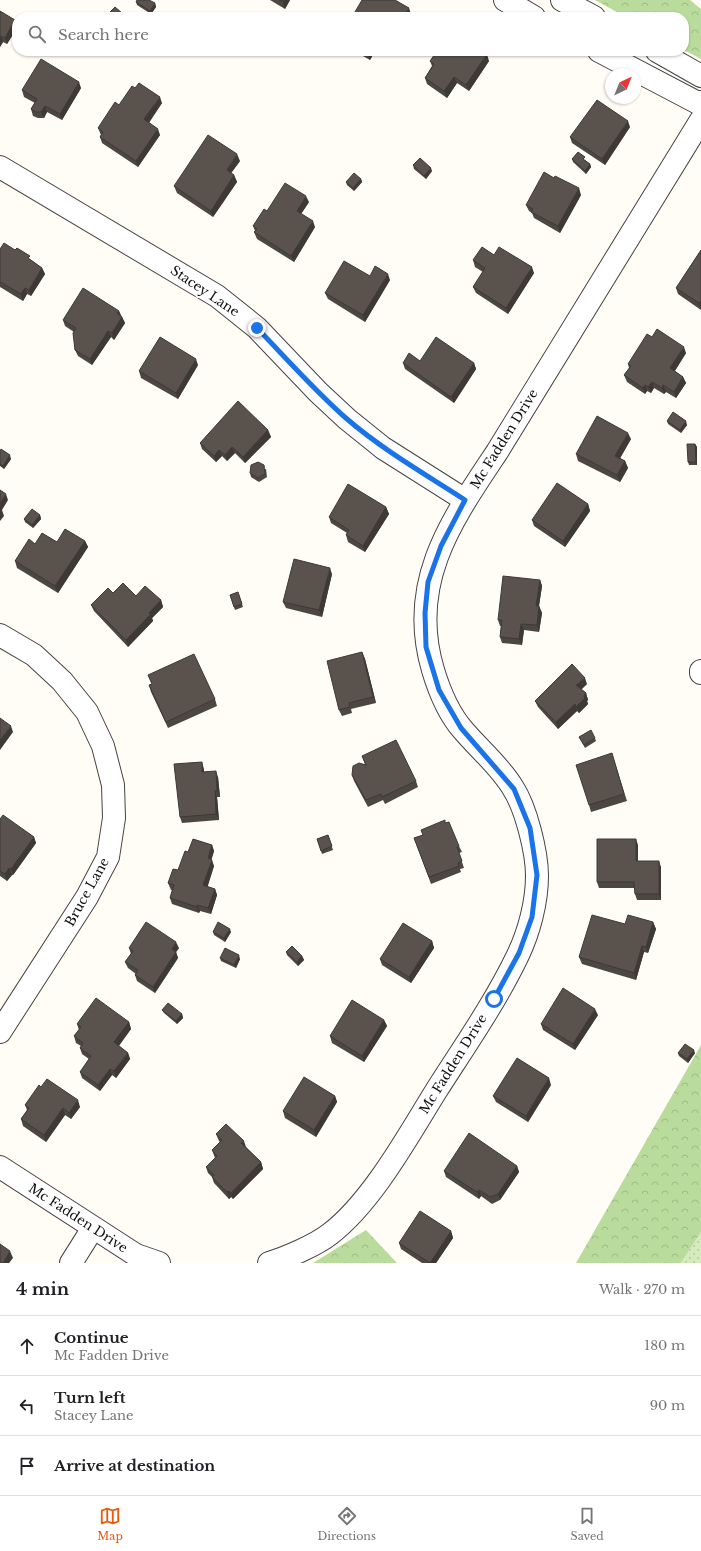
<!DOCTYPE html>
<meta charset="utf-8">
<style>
:root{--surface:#fff;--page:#f6f6f6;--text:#202124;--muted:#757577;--line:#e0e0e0;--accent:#ea580c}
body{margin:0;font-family:"Libre Baskerville",serif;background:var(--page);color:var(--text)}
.compass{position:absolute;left:605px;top:68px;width:36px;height:36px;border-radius:50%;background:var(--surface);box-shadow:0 1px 3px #0004;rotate:43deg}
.stop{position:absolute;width:12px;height:12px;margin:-9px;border:3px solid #1a73e8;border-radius:50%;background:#fff}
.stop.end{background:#1a73e8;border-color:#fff;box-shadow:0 1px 4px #0008}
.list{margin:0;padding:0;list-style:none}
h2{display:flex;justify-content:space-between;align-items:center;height:52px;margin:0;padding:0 16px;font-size:17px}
h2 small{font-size:13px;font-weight:400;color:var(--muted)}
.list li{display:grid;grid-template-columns:26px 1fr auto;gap:12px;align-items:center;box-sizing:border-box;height:60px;padding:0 16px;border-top:1px solid var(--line)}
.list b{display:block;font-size:15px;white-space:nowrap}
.list p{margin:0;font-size:13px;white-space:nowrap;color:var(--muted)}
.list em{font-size:13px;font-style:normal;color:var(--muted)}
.icon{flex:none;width:22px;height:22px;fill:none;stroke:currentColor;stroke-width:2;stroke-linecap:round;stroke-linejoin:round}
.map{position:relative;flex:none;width:701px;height:1263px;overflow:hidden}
.search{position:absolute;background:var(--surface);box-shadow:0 1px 3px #0004;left:12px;right:12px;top:12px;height:44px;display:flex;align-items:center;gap:10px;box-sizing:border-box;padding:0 14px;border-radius:16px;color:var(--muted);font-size:15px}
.sheet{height:232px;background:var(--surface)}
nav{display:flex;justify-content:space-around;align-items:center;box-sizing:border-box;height:56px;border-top:1px solid var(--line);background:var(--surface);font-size:11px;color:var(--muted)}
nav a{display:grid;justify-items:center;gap:2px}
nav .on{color:var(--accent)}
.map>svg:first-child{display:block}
</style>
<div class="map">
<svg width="701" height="1263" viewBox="0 0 701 1263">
<defs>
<pattern id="grass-dots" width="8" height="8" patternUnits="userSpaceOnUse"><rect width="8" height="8" fill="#d5ebbd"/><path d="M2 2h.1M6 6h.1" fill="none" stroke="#b6c8a1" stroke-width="1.8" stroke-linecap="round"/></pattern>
<pattern id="forest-crowns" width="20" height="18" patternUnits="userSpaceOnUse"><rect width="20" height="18" fill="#b9dc9c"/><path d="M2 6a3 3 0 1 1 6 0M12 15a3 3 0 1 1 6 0" fill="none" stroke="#9ebc85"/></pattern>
</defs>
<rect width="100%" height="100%" fill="#fffdf5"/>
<!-- grass -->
<path fill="url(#grass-dots)" d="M701 1232V1263H681Z"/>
<!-- forest -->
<g fill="url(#forest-crowns)">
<path d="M595 0H690L701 9V59L684 50V17H626Z"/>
<path d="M701 1045V1232L681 1263H576Z"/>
<path d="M366 1230 397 1263H313Z"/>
</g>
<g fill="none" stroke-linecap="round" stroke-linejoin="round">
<!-- minor casing -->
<g stroke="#444" stroke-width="24">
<g id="minor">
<path d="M505 0 534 17"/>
<path d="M562 0 594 17"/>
<path d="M599 51 698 103 701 102"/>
<path d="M657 51 701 76"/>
<path d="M0 167 217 296 257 328 318 392 347 419 383 448 465 500"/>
<path d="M0 635 34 655 62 681 87 712 103 746 113 785 114 818 108 857 87 897 0 1032"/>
<path d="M701 671V673"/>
<path d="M0 1167 136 1255 159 1263"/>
<path d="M71 1263 93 1228"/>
<path d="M269 1263C286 1258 316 1245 330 1234 372 1202 408 1136 436 1091 464 1047 495 1003 518 955 529 932 537 902 537 876 537 852 526 808 513 788 500 766 479 749 463 730 448 713 439 690 433 670 407 583 451 521 497 452L701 120"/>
</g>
</g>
<!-- minor -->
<use href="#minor" stroke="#fff" stroke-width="22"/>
</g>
<!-- wall -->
<g fill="#4d4742">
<path d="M270 0H290L285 9Z"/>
<path d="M136 2 155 3 156 7 151 14 137 5Z"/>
<path d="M0 11 17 25V28L7 44 3 42 0 47Z"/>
<path d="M206 51H218L215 56Z"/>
<path d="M354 51H375L370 60Z"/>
<path d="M430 61H489L469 91 457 83 447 98 427 84 425 78 432 66Z"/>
<path d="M81 88 62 120 47 112 44 118H38L33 116 31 109 35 103 24 97 22 90Z"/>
<path d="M162 103 149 123 160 135 138 167 102 143 100 137 101 135 98 128 119 105Z"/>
<path d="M630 127 605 165 572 143 570 137Z"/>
<path d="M572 159 586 160 585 161 590 164 591 167 586 174 573 162Z"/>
<path d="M240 161 231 173 234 175 237 182 213 217 177 193 174 186Z"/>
<path d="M413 165 432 171 426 179 414 169Z"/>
<path d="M361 179 362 182 354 191 347 185 346 182Z"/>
<path d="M581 195 560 233 534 218 532 213 529 211 526 205Z"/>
<path d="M309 202 301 214 315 227 294 262 257 239 254 232 255 231 253 226 267 211Z"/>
<path d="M0 249 31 260 42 268 45 274 31 296 27 294 23 301 0 287Z"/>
<path d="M701 250V310L678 294 676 288Z"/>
<path d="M494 255 534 273 508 314 476 293 473 287 483 272 475 267 473 260Z"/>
<path d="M370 276 390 280 365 322 328 299 325 293Z"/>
<path d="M119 311 125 323 114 340 111 337 92 365 78 356 75 350 74 332 65 326 63 320Z"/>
<path d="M652 337 686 353 675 371 683 377 686 383 676 398 666 392 664 394 654 388 651 393 647 391 645 394 627 382 624 375 629 368 628 364Z"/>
<path d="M420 361 474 363 476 369 454 403 405 369 403 363Z"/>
<path d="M198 365 178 399 141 378 139 371Z"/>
<path d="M667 421 687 425 681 433 668 424Z"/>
<path d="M268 430 271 437 245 463 235 453 227 461 222 456 216 462 202 449 200 443Z"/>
<path d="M631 439 620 458 625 461 628 468 620 482 578 461 576 454Z"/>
<path d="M695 444 697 447V465H689L688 462Z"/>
<path d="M0 451 11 459 4 469 0 466Z"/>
<path d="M266 469 267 477 259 482 251 477 250 473Z"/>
<path d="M588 504 590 511 565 547 534 526 532 520Z"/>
<path d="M386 507 389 514 365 552 348 542 346 535 347 533 331 523 329 517Z"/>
<path d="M40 515 41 519 33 528 25 522 24 519Z"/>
<path d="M85 541 88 547 58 593 17 568 15 561 35 544Z"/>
<path d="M332 574 322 617 286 608 283 602Z"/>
<path d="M540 580 542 586 539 606 542 613 539 632 524 630 522 645 502 643 500 637 501 626H500L498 620Z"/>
<path d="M238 592 243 607 235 610 230 595Z"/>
<path d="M113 593 136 596 161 600 163 607 152 618 153 621 128 647 94 611 91 605Z"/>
<path d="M362 652 365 659 376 703 351 709 352 713 342 716 339 710Z"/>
<path d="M148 675 215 699 217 706 168 728 151 692 149 685 152 684Z"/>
<path d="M587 684 581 689 586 693 588 700 587 701 588 704 579 713 577 711 558 729 538 707 535 701Z"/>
<path d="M579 737 595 738 596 741 585 748Z"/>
<path d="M362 756 416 781 418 787 385 804 383 800 368 807 354 781 352 775 365 764Z"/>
<path d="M614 760 627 801 591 812 589 805Z"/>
<path d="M204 769V772L218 777 220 797H217L219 820 182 823 180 817Z"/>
<path d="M0 819 34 837 36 843 13 875H12L7 881 0 876Z"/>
<path d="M446 823 459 846 462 852 459 853 464 868 460 869 461 872 431 884 414 838 423 835Z"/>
<path d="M328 835 333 850 322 854 317 839Z"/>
<path d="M212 845 214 851 211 860 214 866 207 887 215 889 217 895 211 914 200 911 199 913 172 904 170 898 172 890H171L168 883 178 870 188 852Z"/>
<path d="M638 845V861L661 867V900H637L635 894 634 888H599L597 882Z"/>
<path d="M653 922 656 929 648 953 644 952 636 980 582 964 579 957 625 924Z"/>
<path d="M213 932H231L225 942 214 935Z"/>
<path d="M432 941 434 948 411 983 382 965 380 959Z"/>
<path d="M129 948H179L176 952 178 958 155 993 137 981 135 975 136 974 128 968 125 962 131 954Z"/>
<path d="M286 952 302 956 304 960 298 966 287 955Z"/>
<path d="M220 958 240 959 236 968 221 961Z"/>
<path d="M162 1010 182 1014 183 1018 177 1024 164 1013Z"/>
<path d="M598 1015 575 1050 543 1030 541 1024Z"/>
<path d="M384 1020 387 1026 364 1062 332 1043 330 1036Z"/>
<path d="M129 1022 131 1029 119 1046 128 1053 130 1059 116 1078 112 1075 100 1091 82 1078 80 1072 89 1059 82 1054 80 1048 81 1046 76 1043 74 1036 79 1030 77 1024Z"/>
<path d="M678 1053H695L688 1063 679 1056Z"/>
<path d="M551 1085 528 1122 496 1102 493 1096Z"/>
<path d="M41 1087 80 1107 71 1119 65 1115 46 1142 23 1126 21 1119 27 1110 25 1105Z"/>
<path d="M335 1096 337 1102 316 1137 285 1118 283 1111Z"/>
<path d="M216 1134 246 1147 261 1162 263 1169 233 1199 231 1197 229 1199 214 1183 212 1177 208 1173 206 1167 215 1158 212 1150 220 1142 219 1141Z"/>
<path d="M517 1166 519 1172 500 1200 492 1204 481 1196 479 1199 446 1177 444 1171Z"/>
<path d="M451 1231 453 1238 436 1263H422L401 1249 399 1243Z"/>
</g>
<!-- shaded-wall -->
<g fill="#3f3936">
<path d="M284 0H290L285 9 283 2Z"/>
<path d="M155 3 156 7 151 14 150 11Z"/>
<path d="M409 8 411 14 409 17H403Z"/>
<path d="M122 13 123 17H118Z"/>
<path d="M15 20 17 25V28L7 44 5 38Z"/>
<path d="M1 36 3 42 0 47V37Z"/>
<path d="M215 51H218L215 56 213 53Z"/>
<path d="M369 51H375L370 60 367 53Z"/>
<path d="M487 54 489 61 469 91 466 85Z"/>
<path d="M454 77 457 83 447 98 444 91Z"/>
<path d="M79 82 81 88 62 120 60 114Z"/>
<path d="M160 97 162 103 146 126 144 119Z"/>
<path d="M45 106 47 112 44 118 41 112Z"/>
<path d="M628 121 630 127 605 165 602 159Z"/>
<path d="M158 129 160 135 138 167 136 161Z"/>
<path d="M237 154 240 161 229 176 227 170Z"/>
<path d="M590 164 591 167 586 174 585 171Z"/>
<path d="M431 168 432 171 426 179 424 176Z"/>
<path d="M234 175 237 182 213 217 211 211Z"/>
<path d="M361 179 362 182 354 191 353 188Z"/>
<path d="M579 188 581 195 560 233 558 226Z"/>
<path d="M306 196 309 202 299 217 297 211Z"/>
<path d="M313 221 315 227 294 262 291 256Z"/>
<path d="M532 267 534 273 508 314 506 308Z"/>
<path d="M42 268 45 274 31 296 29 290Z"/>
<path d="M388 274 390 280 365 322 363 315Z"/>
<path d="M25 288 27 294 23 301 21 294Z"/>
<path d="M701 301V310L699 303Z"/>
<path d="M119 311 121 317 117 313Z"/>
<path d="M122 317 125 323 114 340 112 333Z"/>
<path d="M108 331 111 337 92 365 90 359Z"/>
<path d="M684 347 686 353 672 375 670 368Z"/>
<path d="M196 359 198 365 178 399 176 393Z"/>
<path d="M474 363 476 369 454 403 451 397Z"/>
<path d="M683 377 686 383 676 398 674 392Z"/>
<path d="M652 382 654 388 651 393 648 387Z"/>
<path d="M645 385 647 391 645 394 643 388Z"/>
<path d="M663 385 666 392 664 394 662 388Z"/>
<path d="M686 421 687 425 681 433 680 430Z"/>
<path d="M268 430 271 437 245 463 243 457Z"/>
<path d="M628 433 631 439 618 462 615 456Z"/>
<path d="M695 444 697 447V465L696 462Z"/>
<path d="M232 447 235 453 227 461 225 455Z"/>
<path d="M219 450 222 456 216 462 214 456Z"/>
<path d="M10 455 11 459 4 469 3 466Z"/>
<path d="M625 461 628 468 620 482 617 475Z"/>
<path d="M6 494 8 500 2 510 4 516 0 521V503Z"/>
<path d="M588 504 590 511 565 547 563 541Z"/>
<path d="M386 507 389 514 365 552 363 546Z"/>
<path d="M40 515 41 519 33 528 32 525Z"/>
<path d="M85 541 88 547 58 593 55 586Z"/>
<path d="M330 568 332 574 322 617 319 610Z"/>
<path d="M540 580 542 586 538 612 536 606Z"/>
<path d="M161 600 163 607 152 618 153 621 128 647 126 640 149 613Z"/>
<path d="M539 606 542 613 539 632 537 625Z"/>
<path d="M521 624 524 630 522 645 519 639Z"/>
<path d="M362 652 365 659 376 703 373 697Z"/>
<path d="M585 678 587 684 579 692 576 685Z"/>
<path d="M586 693 588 700 587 701 588 704 579 713 576 707 584 696Z"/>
<path d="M575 704 577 711 558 729 556 722Z"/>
<path d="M11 726 13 732 0 750V740Z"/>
<path d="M202 762 204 769V778L202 772Z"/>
<path d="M216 771 218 777 220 797 217 791Z"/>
<path d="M215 791 217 797 219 820 216 814Z"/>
<path d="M34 837 36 843 13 875 11 869Z"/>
<path d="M636 839 638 845V868L636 861Z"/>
<path d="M212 845 214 851 210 865 208 858Z"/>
<path d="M212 860 214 866 206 892 203 885Z"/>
<path d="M659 861 661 867V900L659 894Z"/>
<path d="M9 868 12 875 7 881 5 874Z"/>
<path d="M215 889 217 895 211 914 208 908Z"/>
<path d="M197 905 200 911 199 913 197 907Z"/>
<path d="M653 922 656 929 648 953 646 947Z"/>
<path d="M230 929 231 932 225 942 224 938Z"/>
<path d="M432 941 434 948 411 983 409 977Z"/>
<path d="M176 942 179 948 176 952 178 958 155 993 153 987 172 949Z"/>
<path d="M642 946 644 952 636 980 634 973Z"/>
<path d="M239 955 240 959 236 968 234 965Z"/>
<path d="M302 956 304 960 298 966 297 962Z"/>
<path d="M595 1009 598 1015 575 1050 573 1044Z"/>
<path d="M182 1014 183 1018 177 1024 176 1021Z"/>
<path d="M384 1020 387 1026 364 1062 362 1056Z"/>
<path d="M129 1022 131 1029 116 1049 114 1042Z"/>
<path d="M694 1050 695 1053 688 1063 687 1059Z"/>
<path d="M128 1053 130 1059 116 1078 114 1071Z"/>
<path d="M110 1069 112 1075 100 1091 98 1085Z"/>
<path d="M549 1078 551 1085 528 1122 526 1116Z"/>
<path d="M335 1096 337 1102 316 1137 314 1130Z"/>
<path d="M78 1100 80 1107 71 1119 69 1113Z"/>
<path d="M63 1108 65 1115 46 1142 44 1135Z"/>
<path d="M244 1141 246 1147 244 1149 241 1143Z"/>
<path d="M261 1162 263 1169 233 1199 231 1193Z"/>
<path d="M517 1166 519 1172 500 1200 498 1194Z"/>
<path d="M479 1190 481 1196 479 1199 477 1192Z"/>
<path d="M229 1191 231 1197 229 1199 227 1192Z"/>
<path d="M451 1231 453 1238 436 1263H430Z"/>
<path d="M10 1251 13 1258 9 1263H3Z"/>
</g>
<!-- building -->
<g fill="#5a524d" stroke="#3f3936">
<path d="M137 0H149L155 3 150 11 136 2Z"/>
<path d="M279 0H284L283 2Z"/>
<path d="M362 0H395L409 8 403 17H352Z"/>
<path d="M115 7 122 13 118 17H109L107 15Z"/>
<path d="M0 11 15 20 5 38 1 36 0 37Z"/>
<path d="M363 51H369L367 53Z"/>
<path d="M437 51H482L487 54 466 85 454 77 444 91 425 78 434 64 430 61Z"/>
<path d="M41 59 79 82 60 114 45 106 41 112H36L31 109 37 99 22 90Z"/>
<path d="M139 83 160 97 144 119 158 129 136 161 100 137 103 132 98 128 115 102 119 105 132 86 135 88Z"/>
<path d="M597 100 628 121 602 159 570 137Z"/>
<path d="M208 135 237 154 227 170 234 175 211 211 174 186Z"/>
<path d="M578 152 585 157 583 159 590 164 585 171 572 159Z"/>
<path d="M420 158 431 168 424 176 413 165Z"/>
<path d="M544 172 554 178 555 176 579 188 558 226 531 212 533 209 526 205Z"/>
<path d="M354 173 361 179 353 188 346 182Z"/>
<path d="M285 183 306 196 297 211 313 221 291 256 254 232 257 229 253 226 264 209 267 211Z"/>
<path d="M4 243 15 250 17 248 30 256 28 258 42 268 29 290 25 288 21 294 0 282V249Z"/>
<path d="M482 247 494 255 499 247 532 267 506 308 473 287 485 268 473 260Z"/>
<path d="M701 250V301L699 303 676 288Z"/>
<path d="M344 261 370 276 375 266 388 274 363 315 325 293Z"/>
<path d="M83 288 119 311 117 313 122 317 112 333 108 331 90 359 75 350 73 333 76 328 63 320Z"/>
<path d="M657 329 684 347 670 368 683 377 674 392 663 385 662 388 652 382 648 387 645 385 643 388 624 375 631 366 628 364 647 334 652 337Z"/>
<path d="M160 337 196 359 176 393 139 371Z"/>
<path d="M436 337 474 363 451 397 403 363 409 353 420 361Z"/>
<path d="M238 401 268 430 243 457 232 447 225 455 219 450 214 456 200 443Z"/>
<path d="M673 412 686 421 680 430 667 421Z"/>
<path d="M597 416 628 433 615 456 625 461 617 475 576 454Z"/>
<path d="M687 444H695L696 462H688Z"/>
<path d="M1 449 10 455 3 466 0 464V451Z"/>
<path d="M258 462 264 465 265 474 258 478 250 473 251 465Z"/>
<path d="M557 483 588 504 563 541 532 520Z"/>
<path d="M348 484 386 507 363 546 346 535 349 530 329 517Z"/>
<path d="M0 490 6 494 0 503Z"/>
<path d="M32 509 40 515 32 525 24 519Z"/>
<path d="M65 529 85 541 55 586 15 561 29 539 35 544 42 533 57 542Z"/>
<path d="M294 559 330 568 319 610 283 602Z"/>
<path d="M503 576 540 580 536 606H539L537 625 521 624 519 639 500 637 502 620H498Z"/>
<path d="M123 583 136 596 145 586 161 600 149 613 151 614 126 640 91 605 108 588 113 593Z"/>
<path d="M238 592 242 604 234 607 230 595Z"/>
<path d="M362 652 373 697 349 703 350 707 339 710 327 661Z"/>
<path d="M194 654 215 699 166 722 149 685 152 684 148 675Z"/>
<path d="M572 664 585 678 576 685 586 693 584 696 585 698 576 707 575 704 556 722 535 701Z"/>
<path d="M0 718 11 726 0 740Z"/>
<path d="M591 730 595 738 584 745 579 737Z"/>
<path d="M396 740 416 781 382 797 381 794 366 800 352 775 353 766 359 763 366 765 362 756Z"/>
<path d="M612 753 624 794 589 805 576 765Z"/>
<path d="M202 762V772L216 771 217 791H215L216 814 180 817 174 764Z"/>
<path d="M3 815 34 837 11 869 9 868 5 874 0 871V819Z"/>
<path d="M445 820V823L449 822 459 846 457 847 462 861 458 863 459 866 429 877 414 838 423 835 421 830Z"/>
<path d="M328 835 332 846 321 851 317 839Z"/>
<path d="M193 839 212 845 208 858 212 860 203 885 215 889 208 908 197 905V907L170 898 174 885 168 883 173 869 178 870 185 851 188 852Z"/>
<path d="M597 839H636V861H659V894H635L634 882H597Z"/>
<path d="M592 915 625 924 628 915 653 922 646 947 642 946 634 973 579 957Z"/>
<path d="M146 922 176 942 172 949 176 952 153 987 135 975 138 970 125 962 133 951 129 948Z"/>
<path d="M218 922 230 929 224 938 213 932Z"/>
<path d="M403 923 432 941 409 977 380 959Z"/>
<path d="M292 946 302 956 297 962 286 952Z"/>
<path d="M225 948 239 955 234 965 220 958Z"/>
<path d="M563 988 595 1009 573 1044 541 1024Z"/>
<path d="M96 998 129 1022 114 1042 128 1053 114 1071 110 1069 98 1085 80 1072 91 1056 80 1048 83 1043 74 1036 81 1027 77 1024Z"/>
<path d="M352 1000 384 1020 362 1056 330 1036Z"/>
<path d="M168 1003 182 1014 176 1021 162 1010Z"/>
<path d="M685 1044 694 1050 687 1059 678 1053Z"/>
<path d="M517 1058 549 1078 526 1116 493 1096Z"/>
<path d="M304 1077 335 1096 314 1130 283 1111Z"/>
<path d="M47 1079 78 1100 69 1113 63 1108 44 1135 21 1119 29 1108 25 1105 39 1085 41 1087Z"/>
<path d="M226 1124 244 1141 241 1143 261 1162 231 1193 229 1191 227 1192 212 1177 214 1175 206 1167 217 1156 212 1150 222 1140 216 1134Z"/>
<path d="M469 1133 517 1166 498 1194 490 1197 479 1190 477 1192 444 1171Z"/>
<path d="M420 1211 451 1231 430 1263 399 1243Z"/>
<path d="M0 1244 10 1251 3 1263H0Z"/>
</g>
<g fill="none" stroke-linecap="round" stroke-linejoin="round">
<!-- route -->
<path stroke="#1a73e8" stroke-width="5" d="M257 328C287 359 315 391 347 419 383 450 425 474 465 500L441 546 428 582 425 613 426 647 439 690 461 728 514 789 530 828 537 875 532 917 519 953 494 999"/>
</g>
<g text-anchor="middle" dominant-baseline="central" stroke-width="4" stroke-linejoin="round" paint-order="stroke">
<!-- street labels -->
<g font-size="13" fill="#111" stroke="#fff">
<text transform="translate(205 291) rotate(34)">Stacey Lane</text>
<text transform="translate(504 439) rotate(-58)">Mc Fadden Drive</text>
<text transform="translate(87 892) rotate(-61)">Bruce Lane</text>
<text transform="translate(453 1064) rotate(-58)">Mc Fadden Drive</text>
<text transform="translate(78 1218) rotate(33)">Mc Fadden Drive</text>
</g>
</g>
</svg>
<svg class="compass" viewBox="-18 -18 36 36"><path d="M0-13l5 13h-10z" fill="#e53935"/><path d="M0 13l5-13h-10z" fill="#757577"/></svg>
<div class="stop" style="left:494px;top:999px"></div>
<div class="stop end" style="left:257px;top:328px"></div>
<div class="search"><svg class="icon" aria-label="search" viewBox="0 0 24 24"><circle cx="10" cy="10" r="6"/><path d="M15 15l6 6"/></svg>Search here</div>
</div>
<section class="sheet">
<h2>4 min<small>Walk · 270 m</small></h2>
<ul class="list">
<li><svg class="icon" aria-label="ahead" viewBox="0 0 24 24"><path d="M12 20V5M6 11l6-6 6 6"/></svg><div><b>Continue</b><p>Mc Fadden Drive</p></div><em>180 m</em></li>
<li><svg class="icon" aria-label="left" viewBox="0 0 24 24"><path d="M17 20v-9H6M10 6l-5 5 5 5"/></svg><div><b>Turn left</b><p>Stacey Lane</p></div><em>90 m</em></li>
<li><svg class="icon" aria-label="arrive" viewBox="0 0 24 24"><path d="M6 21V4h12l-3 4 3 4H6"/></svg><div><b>Arrive at destination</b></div></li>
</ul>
</section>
<nav>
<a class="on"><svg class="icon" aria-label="map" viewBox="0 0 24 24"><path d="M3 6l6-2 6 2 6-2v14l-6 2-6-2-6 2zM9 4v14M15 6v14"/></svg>Map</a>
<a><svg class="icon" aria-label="directions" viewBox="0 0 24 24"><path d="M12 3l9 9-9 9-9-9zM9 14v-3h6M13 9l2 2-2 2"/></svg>Directions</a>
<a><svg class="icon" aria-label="saved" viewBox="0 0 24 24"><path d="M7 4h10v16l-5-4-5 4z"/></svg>Saved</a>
</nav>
